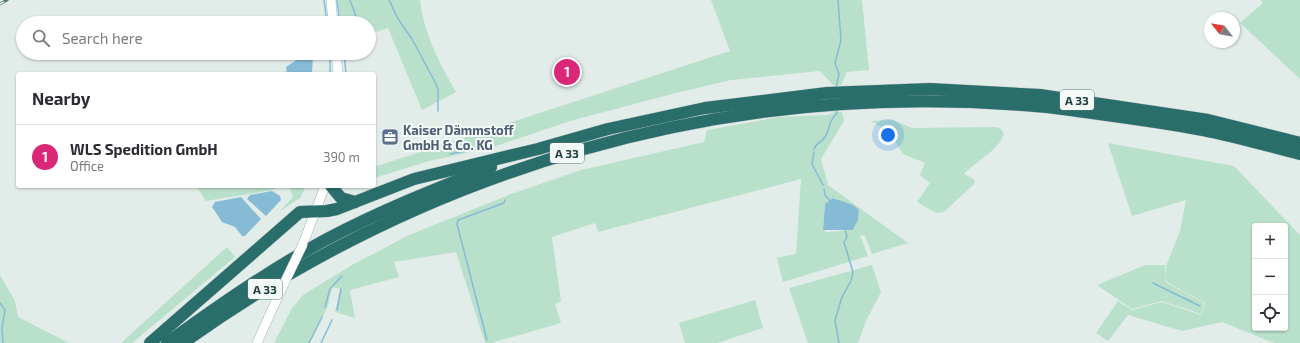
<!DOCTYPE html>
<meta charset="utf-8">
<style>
:root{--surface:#fff;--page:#f7f7f7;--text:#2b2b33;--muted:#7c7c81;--line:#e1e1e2;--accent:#db2777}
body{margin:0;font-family:"Exo 2",sans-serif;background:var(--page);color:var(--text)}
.controls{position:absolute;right:12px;bottom:12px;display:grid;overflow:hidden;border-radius:4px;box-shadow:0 1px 3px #0004}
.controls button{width:36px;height:36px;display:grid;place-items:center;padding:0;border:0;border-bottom:1px solid var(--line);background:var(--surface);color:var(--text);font:20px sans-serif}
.compass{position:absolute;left:1204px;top:12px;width:36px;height:36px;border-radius:50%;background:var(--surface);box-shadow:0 1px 3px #0004;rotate:301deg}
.you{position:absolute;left:888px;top:135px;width:14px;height:14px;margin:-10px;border:3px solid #fff;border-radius:50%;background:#1a73e8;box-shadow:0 0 0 6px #1a73e833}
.badge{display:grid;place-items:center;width:26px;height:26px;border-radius:50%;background:var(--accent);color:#fff;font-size:13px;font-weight:700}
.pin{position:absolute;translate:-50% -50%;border:2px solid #fff;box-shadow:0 1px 4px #0006}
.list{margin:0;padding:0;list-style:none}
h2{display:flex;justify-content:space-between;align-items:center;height:52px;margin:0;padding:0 16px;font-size:17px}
h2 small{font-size:13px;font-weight:400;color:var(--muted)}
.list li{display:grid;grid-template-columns:26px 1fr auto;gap:12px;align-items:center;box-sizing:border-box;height:64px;padding:0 16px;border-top:1px solid var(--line)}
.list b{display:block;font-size:15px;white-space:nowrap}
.list p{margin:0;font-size:13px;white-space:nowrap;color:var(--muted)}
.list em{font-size:13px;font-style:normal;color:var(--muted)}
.icon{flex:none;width:22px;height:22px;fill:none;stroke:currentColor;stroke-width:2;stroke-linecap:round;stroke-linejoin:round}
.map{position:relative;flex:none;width:1300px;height:343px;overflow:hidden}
.search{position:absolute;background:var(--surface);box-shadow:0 1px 3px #0004;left:16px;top:16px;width:360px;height:44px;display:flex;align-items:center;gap:10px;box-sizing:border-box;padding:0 14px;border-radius:22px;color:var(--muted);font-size:15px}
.panel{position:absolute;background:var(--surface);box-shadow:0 1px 3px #0004;left:16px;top:72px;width:360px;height:116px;border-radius:4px}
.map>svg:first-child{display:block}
</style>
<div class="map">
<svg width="1300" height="343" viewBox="0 0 1300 343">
<rect width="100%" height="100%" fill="#e2edea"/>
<!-- green -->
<g fill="#b9e0cb" fill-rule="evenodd">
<path d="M338 0H420C424 34 439 62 456 92L422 110 388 28 369 34V23H341Z"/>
<path d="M711 0H862L869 70 847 72 841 85H833L820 71 731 80 676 93 570 121 493 147 429 161 374 178V167L730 51Z"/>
<path d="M1261 0H1300V79L1240 23 1263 3Z"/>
<path d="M834 112H842L844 121 821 159 828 185 908 243 872 254 865 236 860 235 868 256 783 282 777 258 796 254 801 179 598 232 595 223 552 237 561 301 555 304 561 323 491 343H485L456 252 394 262 399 277 350 290 355 318 335 312 340 289 332 287 328 306 310 343H274L292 308 303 295 352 265 409 235 511 194 581 170 704 142 707 130 779 117 828 115ZM835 198 859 210 858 220 853 230 826 232 823 229 825 205Z"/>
<path d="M893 120 912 128 995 127 1000 128 1004 134C998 151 976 161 964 174L975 180 974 184 944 212 936 213 917 202 930 183 920 175 925 163 903 154 888 130 870 121Z"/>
<path d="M1108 143 1234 166 1300 235V343H1274L1222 322 1182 331 1128 315 1108 341 1096 333 1118 301 1132 310 1162 302 1201 315 1205 303 1165 281 1166 266 1180 231 1186 200 1132 216ZM1255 226H1285V328H1255Z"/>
<path d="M196 186H280L272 190 206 201Z"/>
<path d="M289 186H306L300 198 279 212 293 197Z"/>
<path d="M227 247 235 257 132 343H121Z"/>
<path d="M872 265 881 292 866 321 858 343H808L789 288Z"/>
<path d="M1145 265H1165V282L1204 303 1201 314 1162 301 1132 309 1097 285Z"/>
<path d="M0 275 15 301 18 317 69 343H0Z"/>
<path d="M755 300 763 328 717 343H685L679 323Z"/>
</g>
<!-- water -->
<g fill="#86bbd6">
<path d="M307 53H312L313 55 312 74H287L286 67Z"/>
<path d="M272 191 280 196 281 200 266 216 247 199 250 195Z"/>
<path d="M241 197 261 219 245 236H242L235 227 222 222 212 207 215 202Z"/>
<path d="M833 198 853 205 859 210 858 220 853 230H823L825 204Z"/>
</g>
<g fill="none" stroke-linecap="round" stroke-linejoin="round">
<!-- stream -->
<g stroke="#86bbd6" stroke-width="1.5">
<path d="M324 0 327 23"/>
<path d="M337 0 340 23"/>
<path d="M389 0 398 19 412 39 436 84 438 90V111"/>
<path d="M341 23 356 16 350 0"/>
<path d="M330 53V74"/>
<path d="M344 53 346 74"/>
<path d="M836 88 839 74 835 63 841 40 838 0"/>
<path d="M814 149C816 143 822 142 825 137 831 128 827 123 837 113L836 110"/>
<path d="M814 152 812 164 823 185"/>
<path d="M450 154 486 147 489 148"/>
<path d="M345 186 347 188"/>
<path d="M824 189 825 195 830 201"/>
<path d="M1153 283 1200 306"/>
<path d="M0 303 5 310 2 328 3 343"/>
<path d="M325 307 330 289 342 276"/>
<path d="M337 310 341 289"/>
<path d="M487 340 457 224 458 220 504 203 505 200"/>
<path d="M309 343 322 317"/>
<path d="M321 343 332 320"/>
<path d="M839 343 835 320 842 297 851 281 853 272 844 242 847 237 845 229"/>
</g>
<!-- secondary casing -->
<g stroke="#9fbab5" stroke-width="10">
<g id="secondary">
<path d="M331 0 333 23"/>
<path d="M336 53 338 74"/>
<path d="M303 244 325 186"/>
<path d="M257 343 280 292"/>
</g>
</g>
<!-- highway casing -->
<g stroke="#c1c9c9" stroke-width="13">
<g id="highway">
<path d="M331 186 341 198 355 202"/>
<path d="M150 343 300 212 327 211 337 209 414 179 538 149 608 129 705 108 827 93 930 89 1040 95 1208 120 1300 143"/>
<path d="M167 343C218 306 271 269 327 239 380 211 435 189 491 167"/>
<path d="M183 343C427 168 721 82 1022 105 1045 106 1069 110 1092 113 1129 118 1166 123 1203 130 1235 136 1268 146 1300 154"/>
</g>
</g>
<!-- secondary -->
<use href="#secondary" stroke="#fff" stroke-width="9"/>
<!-- highway -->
<use href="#highway" stroke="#2a6e6c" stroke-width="12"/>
<!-- rail casing -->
<g stroke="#5b7b78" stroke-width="3">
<path id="rail" d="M0 4 7 0"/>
</g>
<!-- rail -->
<use href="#rail" stroke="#f3f9f7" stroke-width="1.5" stroke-dasharray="4.5" stroke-linecap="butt"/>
<!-- secondary-bridge casing -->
<g stroke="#9fbab5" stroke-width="10" stroke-linecap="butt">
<path id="secondary-bridge" d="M280 292 303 244"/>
</g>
<!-- secondary-bridge -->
<use href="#secondary-bridge" stroke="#fff" stroke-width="9"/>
</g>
<!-- icons -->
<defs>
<g id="office-square" transform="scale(0.9)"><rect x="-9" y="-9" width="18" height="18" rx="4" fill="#5c6f8a" stroke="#f3f9f7"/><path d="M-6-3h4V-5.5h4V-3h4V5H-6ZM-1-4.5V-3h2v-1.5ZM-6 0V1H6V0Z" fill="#fff"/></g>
</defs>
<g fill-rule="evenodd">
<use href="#office-square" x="390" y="137"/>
</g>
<g text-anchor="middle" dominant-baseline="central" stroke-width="4" stroke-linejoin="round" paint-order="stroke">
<!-- shield labels -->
<g fill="#f3f9f7" stroke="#5f7775" stroke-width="1">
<rect x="1060" y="90" width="34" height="20" rx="3"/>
<rect x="550" y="143" width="34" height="20" rx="3"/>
<rect x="248" y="279" width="34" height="20" rx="3"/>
</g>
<g font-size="12" font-weight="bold" fill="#203f3d">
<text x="1077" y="100">A 33</text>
<text x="567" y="153">A 33</text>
<text x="265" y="289">A 33</text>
</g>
<!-- service labels -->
<g font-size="13" font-weight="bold" fill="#4e5e75" stroke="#f3f9f7" text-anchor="start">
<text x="403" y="130">Kaiser Dämmstoff<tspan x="403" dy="15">GmbH &amp; Co. KG</tspan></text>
</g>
</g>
</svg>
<div class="controls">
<button>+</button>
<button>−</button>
<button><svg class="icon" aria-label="locate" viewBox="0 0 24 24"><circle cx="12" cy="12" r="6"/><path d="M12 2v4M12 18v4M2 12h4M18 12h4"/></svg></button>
</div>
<svg class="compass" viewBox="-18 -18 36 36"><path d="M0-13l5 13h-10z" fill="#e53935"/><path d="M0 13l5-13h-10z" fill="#7c7c81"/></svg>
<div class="you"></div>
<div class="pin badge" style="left:567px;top:72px">1</div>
<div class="search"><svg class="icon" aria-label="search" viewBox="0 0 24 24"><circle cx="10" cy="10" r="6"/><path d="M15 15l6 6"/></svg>Search here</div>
<section class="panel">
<h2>Nearby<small></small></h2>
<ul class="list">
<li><span class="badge">1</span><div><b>WLS Spedition GmbH</b><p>Office</p></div><em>390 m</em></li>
</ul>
</section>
</div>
